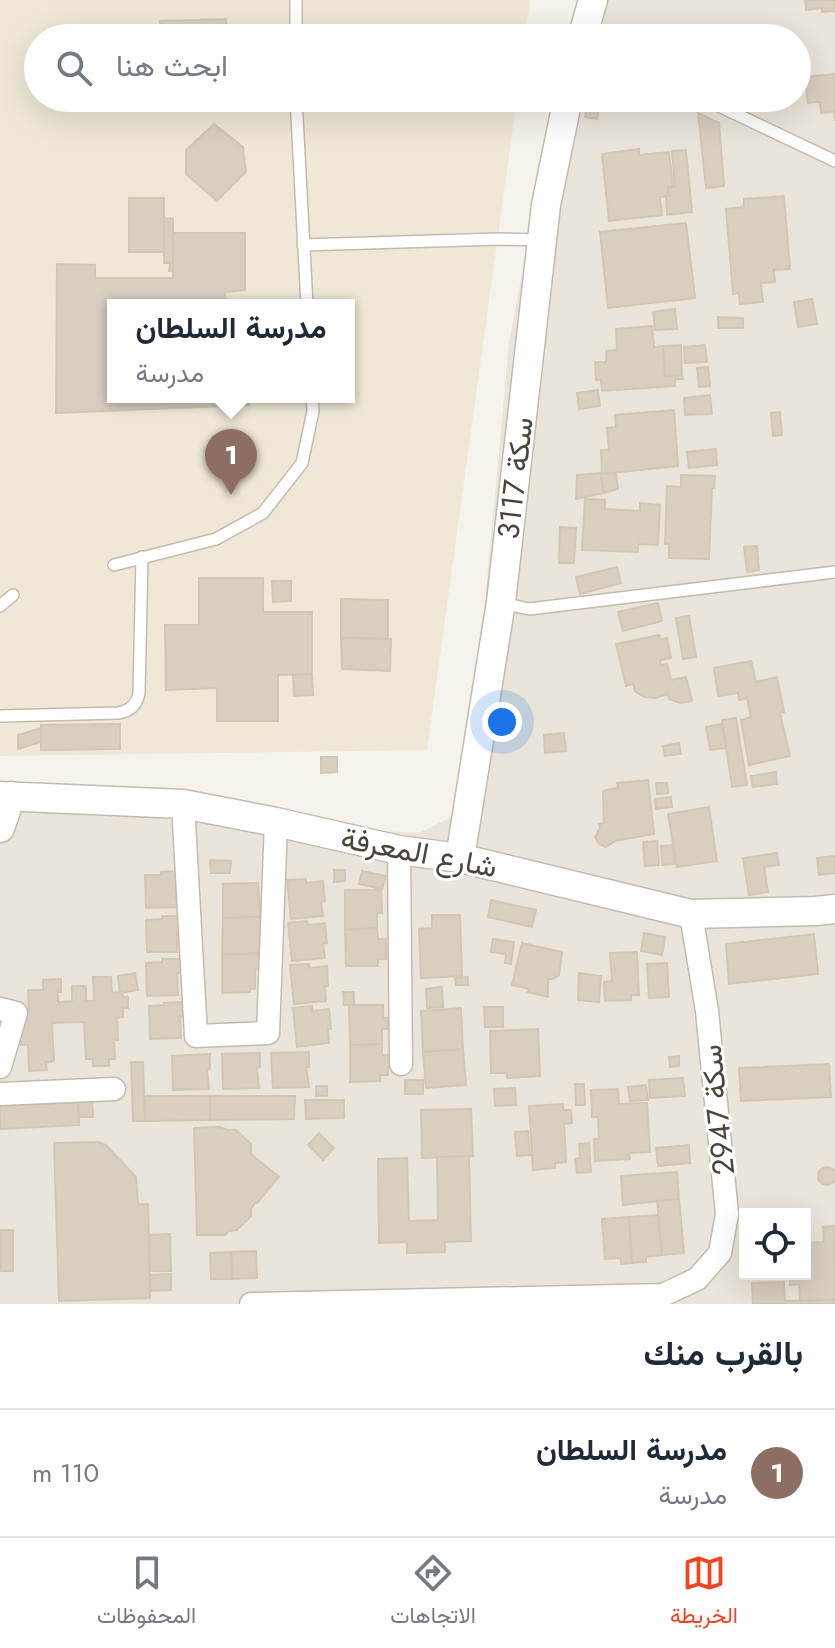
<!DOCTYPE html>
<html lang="ar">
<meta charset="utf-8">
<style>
:root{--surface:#fff;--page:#f6f6f7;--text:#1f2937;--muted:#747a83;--line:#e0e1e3;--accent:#fc3f1d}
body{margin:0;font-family:Jost,Vazirmatn,sans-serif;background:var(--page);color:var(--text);direction:rtl}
.controls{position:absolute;right:24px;bottom:24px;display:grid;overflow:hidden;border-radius:0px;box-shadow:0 8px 32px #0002}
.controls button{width:72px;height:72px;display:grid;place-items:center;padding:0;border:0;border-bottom:2px solid var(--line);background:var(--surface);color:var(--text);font:40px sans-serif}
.you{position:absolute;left:502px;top:722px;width:28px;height:28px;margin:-20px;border:6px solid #fff;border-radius:50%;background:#1a73e8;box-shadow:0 0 0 12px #1a73e833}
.badge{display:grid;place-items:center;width:52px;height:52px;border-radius:50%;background:var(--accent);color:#fff;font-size:26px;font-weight:700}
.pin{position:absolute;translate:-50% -66px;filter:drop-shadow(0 2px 4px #0008)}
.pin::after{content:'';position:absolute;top:42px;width:28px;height:24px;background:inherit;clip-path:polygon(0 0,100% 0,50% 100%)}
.popup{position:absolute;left:107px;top:299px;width:248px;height:104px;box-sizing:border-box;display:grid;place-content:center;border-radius:0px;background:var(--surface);filter:drop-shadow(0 2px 6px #0005);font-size:26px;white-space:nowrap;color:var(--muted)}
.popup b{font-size:30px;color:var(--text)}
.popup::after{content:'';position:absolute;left:50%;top:100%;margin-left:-16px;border:16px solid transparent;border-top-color:var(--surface)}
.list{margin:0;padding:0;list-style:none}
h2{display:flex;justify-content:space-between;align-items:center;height:104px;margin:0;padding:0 32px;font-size:34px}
h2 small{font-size:26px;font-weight:400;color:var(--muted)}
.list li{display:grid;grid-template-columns:52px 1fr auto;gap:24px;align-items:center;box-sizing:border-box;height:128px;padding:0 32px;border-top:2px solid var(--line)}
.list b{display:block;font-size:30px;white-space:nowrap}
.list p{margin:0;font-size:26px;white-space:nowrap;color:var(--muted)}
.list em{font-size:26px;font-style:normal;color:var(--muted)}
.icon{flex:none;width:44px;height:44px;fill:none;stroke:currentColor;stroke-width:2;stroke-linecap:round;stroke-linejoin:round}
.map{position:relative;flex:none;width:835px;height:1304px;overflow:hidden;direction:ltr}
.search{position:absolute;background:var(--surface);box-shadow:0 8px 32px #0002;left:24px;right:24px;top:24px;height:88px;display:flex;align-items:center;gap:20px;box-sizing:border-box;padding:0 28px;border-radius:44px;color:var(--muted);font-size:30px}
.sheet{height:232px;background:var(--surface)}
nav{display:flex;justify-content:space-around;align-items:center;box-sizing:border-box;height:112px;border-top:2px solid var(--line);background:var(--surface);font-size:22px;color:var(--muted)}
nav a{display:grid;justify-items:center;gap:4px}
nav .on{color:var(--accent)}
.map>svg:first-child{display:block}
</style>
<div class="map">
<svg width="835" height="1304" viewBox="0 0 835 1304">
<rect width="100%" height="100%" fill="#f6f3ec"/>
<!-- residential -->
<path fill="#eae5da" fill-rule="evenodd" d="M580 0H835V1304H0V808L419 833 451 817 474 721 509 343 555 98H797V38H567ZM745 1214H805V1274H745Z"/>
<!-- education -->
<path fill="#efe8d6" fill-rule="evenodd" d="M0 0H530L525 38H38V98H517L427 750 0 756ZM113 305H349V397H113Z"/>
<!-- building -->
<g fill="#d8cfc1" stroke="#d3c7b4" stroke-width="2">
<path d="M805 0H835V11L822 12V8L806 10Z"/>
<path d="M226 19V38H160V21Z"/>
<path d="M62 29H74L82 37 58 38Z"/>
<path d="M835 74V121L834 112 821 113 820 102 808 103 805 77Z"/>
<path d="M588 98H601L597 119 585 117Z"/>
<path d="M698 113 719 123 724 186 706 188Z"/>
<path d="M214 124 243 147 246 172 217 201 186 174V150Z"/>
<path d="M639 149V155L669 152 673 187H668L669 196 660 197 662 215 609 221 602 154Z"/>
<path d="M686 150 692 212 667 215 666 196H669L668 187H675L672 151Z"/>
<path d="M784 196 790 269 774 270 775 282 761 283 763 302 740 304 739 293 733 294 726 209 744 207V199Z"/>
<rect x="129" y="198" width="35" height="54"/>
<path d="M164 218 173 219V271H169L170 263H164Z"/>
<path d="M686 223 695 298 608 308 600 232Z"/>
<path d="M173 233H245V290L225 292 226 305H113V397H249V405L56 413 57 264 95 265V278H173Z"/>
<path d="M812 299 817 324 798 327 794 302Z"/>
<path d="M675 309 677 329 655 330 653 312Z"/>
<path d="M718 317 743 318V328H718Z"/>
<path d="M652 326 654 347 663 346 665 376 682 375 683 379H675V386L602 391 601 380H596L595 362H606V351L617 350 616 329Z"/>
<path d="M681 345 682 375 665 376 663 346Z"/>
<path d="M705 345 707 362 685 363 684 347Z"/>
<path d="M708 367 710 386 699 387 697 368Z"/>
<path d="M598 390 600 406 579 409 577 393Z"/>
<path d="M710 395 712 414 685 415 684 398Z"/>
<path d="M674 410 678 466 602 474 601 450H609L607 428 616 427 615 415Z"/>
<path d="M780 412 782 435 773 436 771 413Z"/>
<path d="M716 449 717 465 689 468 687 452Z"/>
<path d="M601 473 604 493 576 499 577 475Z"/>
<path d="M616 473 618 489 604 493 601 474Z"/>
<path d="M681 475 715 476 714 488H712L709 559 669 558V544H665L667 486 681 487Z"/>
<path d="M585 499 605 500V509L640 511V503L660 505 658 545 638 544V552L582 550Z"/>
<path d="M560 527 576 528 574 563H559Z"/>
<path d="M757 546 759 570 747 572 744 547Z"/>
<path d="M617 567 621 583 580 594 576 577Z"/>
<path d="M199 578H263V612H312V674L278 675V721H217V688L166 690 165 625H199Z"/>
<path d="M272 581H291V601L273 602Z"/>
<path d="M341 599 388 600V639L341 638Z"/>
<path d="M658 603 662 621 623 631 618 612Z"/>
<path d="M689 616 696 657 683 659 676 618Z"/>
<path d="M659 635 660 640 667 638 671 658 660 660 661 665 667 664 671 680 686 677 692 701 680 703 669 699 668 694 655 698 644 697 635 691 633 684 626 686 616 644Z"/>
<path d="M341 638 391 639 390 671 342 669Z"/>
<path d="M751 661 756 682 777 677 784 712 780 713 790 756 749 765 741 720 751 717 747 698 739 700 738 693 718 696 714 668Z"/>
<path d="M312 674 313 695 294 696 293 675Z"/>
<path d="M736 718 747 785 732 787 722 720Z"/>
<path d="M120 724V749L41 750V725Z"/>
<path d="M722 724 726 748 710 750 706 727Z"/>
<path d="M41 728V742L18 749V735Z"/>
<path d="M564 733 566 751 545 753 544 735Z"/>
<path d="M679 743 681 754 665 756 663 746Z"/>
<path d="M321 757H337V772L321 773Z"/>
<path d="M776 772 777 784 753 787 751 776Z"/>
<path d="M648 780 654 834 615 841 606 847 599 844 595 837 600 828 599 824 604 823 603 792 606 790 618 788 617 783Z"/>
<path d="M656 783H667L668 793 657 794Z"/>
<path d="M671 797 672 807 656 809 655 799Z"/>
<path d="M709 807 717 861 677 867 668 814Z"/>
<path d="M657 841 659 865 645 866 643 842Z"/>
<path d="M673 845 674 864 662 865 661 846Z"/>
<path d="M777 853 779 865 764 867 768 892 749 895 743 858Z"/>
<path d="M835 856V873L819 875 817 858Z"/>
<path d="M210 860 231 861 230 873H211Z"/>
<path d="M334 870H345V881L334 882Z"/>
<path d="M181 871V886H176L177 907 146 908 145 875H161V872Z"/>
<path d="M362 871 386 876 382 889 359 884Z"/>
<path d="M306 879V883L323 881 325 901 321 902 323 916 291 919 287 880Z"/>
<path d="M258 883 260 917 223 918V884Z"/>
<path d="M345 890H381L382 913H377V928L345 930Z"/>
<path d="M491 900 536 910 532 927 488 917Z"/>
<path d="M432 915H460L462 976 421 978 419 929 432 928Z"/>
<path d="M162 916H181L182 930H177V952H147L146 920 162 919Z"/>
<path d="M260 917 262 944 260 953 222 955 223 918Z"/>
<path d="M307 921 308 925 325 923 327 943 323 944 325 958 292 961 288 923Z"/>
<path d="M377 928 378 939H386V959H378V966H346L345 930Z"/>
<path d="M644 933 665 937 662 955 641 951Z"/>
<path d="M814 934 818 974 729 984 726 944Z"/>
<path d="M493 939 514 942 511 964 505 963 506 954 491 952Z"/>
<path d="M522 943 562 952 559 975 553 979H548V997L528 992 529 989 512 985Z"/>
<path d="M637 952 639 995H631V1000L605 1001 604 982 612 981 610 953Z"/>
<path d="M260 953V968L255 970V989H250V992L222 993V955Z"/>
<path d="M162 959H181L182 973H177L178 995 147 996 146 963 162 962Z"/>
<path d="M667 963 669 997 649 998 647 964Z"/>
<path d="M309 964V968L327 966 328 986H325L326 1001 294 1004 290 965Z"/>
<path d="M135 973 138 990 120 993 118 976Z"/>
<path d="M579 973 601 976 599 1002 578 1000Z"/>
<path d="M93 977H111L112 993 122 992 123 997H128V1008H123V1017L117 1018 118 1040H114L115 1059H109V1066H93V1059H86L84 1022 52 1023 54 1061 46 1062 47 1070 29 1071 28 1045H21L20 1011 29 1010 28 990H43V980L61 979V992H58V1002L72 1001V986H86V1001H94Z"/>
<path d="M468 977V985H456L455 978Z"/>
<path d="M442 987 443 1007 427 1008 426 989Z"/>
<path d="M343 992H354V1005H344Z"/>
<path d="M184 1002 185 1016H180L181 1038 150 1039 149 1006 164 1005V1003Z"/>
<path d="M349 1005H383V1018H388V1029H382V1044L350 1045Z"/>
<path d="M312 1006V1011L329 1009 331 1029H328L329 1043 297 1047 293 1008Z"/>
<path d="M484 1007H503V1027H485Z"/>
<path d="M461 1008 463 1049 423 1052 421 1011Z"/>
<path d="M538 1029 540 1076 507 1078V1073H491L490 1031Z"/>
<path d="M382 1044V1055H391V1067H388V1075H380V1081L350 1082V1045Z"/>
<path d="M463 1049 466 1085 426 1088 423 1052Z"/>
<path d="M309 1052V1067H306L309 1087 273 1088 271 1053Z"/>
<path d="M260 1053V1067L257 1068 259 1088 223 1089 222 1054Z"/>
<path d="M210 1054V1069H207L209 1089 173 1090 172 1056Z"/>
<path d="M679 1056V1066L670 1067 669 1057Z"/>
<path d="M131 1062H143L145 1121H133Z"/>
<path d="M829 1064 831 1097 741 1101 739 1068Z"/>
<path d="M683 1078 685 1096 650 1098 649 1080Z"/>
<rect x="405" y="1080" width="18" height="14"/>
<path d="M575 1084H584L585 1105H576Z"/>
<path d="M646 1085 648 1100 630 1101 628 1087Z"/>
<rect x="316" y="1086" width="11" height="10"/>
<path d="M515 1088 516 1105 495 1106 494 1089Z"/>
<path d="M618 1089 619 1104 647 1103 650 1152 629 1153 630 1159 595 1161 594 1139H599L598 1117H592L591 1090Z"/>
<path d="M145 1096H210V1120L145 1121Z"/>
<path d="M210 1096H295L294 1119 210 1120Z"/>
<path d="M305 1100H344V1118L306 1119Z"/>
<path d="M92 1101 93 1117H79L78 1102Z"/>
<path d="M78 1102 79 1125 0 1129V1106Z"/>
<path d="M563 1104V1110H571L572 1123 564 1124 566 1162 555 1163V1168L533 1170 529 1106Z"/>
<path d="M471 1109 473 1156 422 1158 421 1110Z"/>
<path d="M220 1127 228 1130H236L251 1144V1154L279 1177 257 1203H255L251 1209V1216L237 1230 229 1231 225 1235H197L194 1128Z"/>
<path d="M528 1131 530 1155 517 1156 515 1132Z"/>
<path d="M319 1133 334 1148 323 1160 308 1145Z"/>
<path d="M98 1142 106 1145 136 1177 138 1204H148L150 1298 59 1301 54 1143Z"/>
<path d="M589 1143 591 1172 577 1173 575 1159 580 1158 579 1144Z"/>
<path d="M689 1145 690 1163 658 1166 656 1148Z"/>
<path d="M469 1156 471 1241 445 1242V1252L407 1253V1242L379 1243 378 1159 407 1158 409 1221 438 1220 437 1157Z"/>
<circle cx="827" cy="1176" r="9"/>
<path d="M677 1172 679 1199 623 1205 621 1176Z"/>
<path d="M679 1199 684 1253 662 1255 657 1201Z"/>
<path d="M658 1215 662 1255 646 1257V1262L632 1263 629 1217Z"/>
<path d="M629 1217 632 1263 621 1264V1258L605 1259 602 1219Z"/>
<path d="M835 1226V1300L800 1301 799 1284 790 1285V1274H805V1243L824 1242 823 1227Z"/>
<rect x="1" y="1230" width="12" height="41"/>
<path d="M170 1234 171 1271H150L149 1235Z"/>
<path d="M256 1251 257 1278 232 1279 231 1252Z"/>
<path d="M231 1252 232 1279H211L210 1253Z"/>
<path d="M171 1274V1290L151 1291 150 1275Z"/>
<path d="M784 1282 785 1301 835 1300V1304H753L752 1283Z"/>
</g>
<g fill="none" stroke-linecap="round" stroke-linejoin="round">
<!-- service casing -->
<g stroke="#c2bbae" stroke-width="14">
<g id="service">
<path d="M296 38V0"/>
<path d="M296 98 307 305"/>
<path d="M702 98 835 161"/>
<path d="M303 245 498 239 542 240"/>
<path d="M114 565 216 539 263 513 302 463 313 411 312 397"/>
<path d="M502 603 529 609 835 572"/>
<path d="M0 606 13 595"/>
<path d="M0 716 118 713C130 711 137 705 139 693L142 557"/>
</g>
</g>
<!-- minor casing -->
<g stroke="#c2bbae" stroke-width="25">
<g id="minor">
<path d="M183 804 196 1036 268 1033 276 822"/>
<path d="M399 850 401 1064"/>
<path d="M0 1009 16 1013 0 1067"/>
<path d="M0 1094 114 1089"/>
<path d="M251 1304 663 1295 697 1279 720 1253 727 1214 707 1011 691 914"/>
</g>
</g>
<!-- tertiary casing -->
<g stroke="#c2bbae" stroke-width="31">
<g id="tertiary">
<path d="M582 38 593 0"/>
<path d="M0 796 183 804 276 822 399 850 460 858 691 914 816 911 835 909"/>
<path d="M0 828 11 796"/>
<path d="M460 858 501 602 546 205 568 98"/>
</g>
</g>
<!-- service -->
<use href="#service" stroke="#fff" stroke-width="11"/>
<!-- minor -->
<use href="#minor" stroke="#fff" stroke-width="22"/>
<!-- tertiary -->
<use href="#tertiary" stroke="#fff" stroke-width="28"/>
</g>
<g text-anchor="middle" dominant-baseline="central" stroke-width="6" stroke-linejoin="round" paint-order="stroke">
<!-- street labels -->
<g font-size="30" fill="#4b4439" stroke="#fff">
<text transform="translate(515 478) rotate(-83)">سكة 3117</text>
<text transform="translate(419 852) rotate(11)">شارع المعرفة</text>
<text transform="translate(717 1110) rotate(-96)">سكة 2947</text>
</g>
</g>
</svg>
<div class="controls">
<button><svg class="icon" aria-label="locate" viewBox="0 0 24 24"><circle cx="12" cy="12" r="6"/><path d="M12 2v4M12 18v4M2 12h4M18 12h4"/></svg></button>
</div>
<div class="you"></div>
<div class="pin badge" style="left:231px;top:495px;background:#8d6e63">1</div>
<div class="popup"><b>مدرسة السلطان</b>مدرسة</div>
<div class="search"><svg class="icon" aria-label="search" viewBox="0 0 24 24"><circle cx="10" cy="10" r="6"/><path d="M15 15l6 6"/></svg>ابحث هنا</div>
</div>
<section class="sheet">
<h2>بالقرب منك<small></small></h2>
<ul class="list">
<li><span class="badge" style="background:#8d6e63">1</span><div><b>مدرسة السلطان</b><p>مدرسة</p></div><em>110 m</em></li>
</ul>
</section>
<nav>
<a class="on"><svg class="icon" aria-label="map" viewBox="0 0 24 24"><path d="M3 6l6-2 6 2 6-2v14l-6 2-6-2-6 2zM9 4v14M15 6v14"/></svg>الخريطة</a>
<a><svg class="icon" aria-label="directions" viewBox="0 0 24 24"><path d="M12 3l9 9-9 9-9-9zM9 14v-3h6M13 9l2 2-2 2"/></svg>الاتجاهات</a>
<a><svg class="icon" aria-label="saved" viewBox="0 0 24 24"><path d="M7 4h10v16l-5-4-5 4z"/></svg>المحفوظات</a>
</nav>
